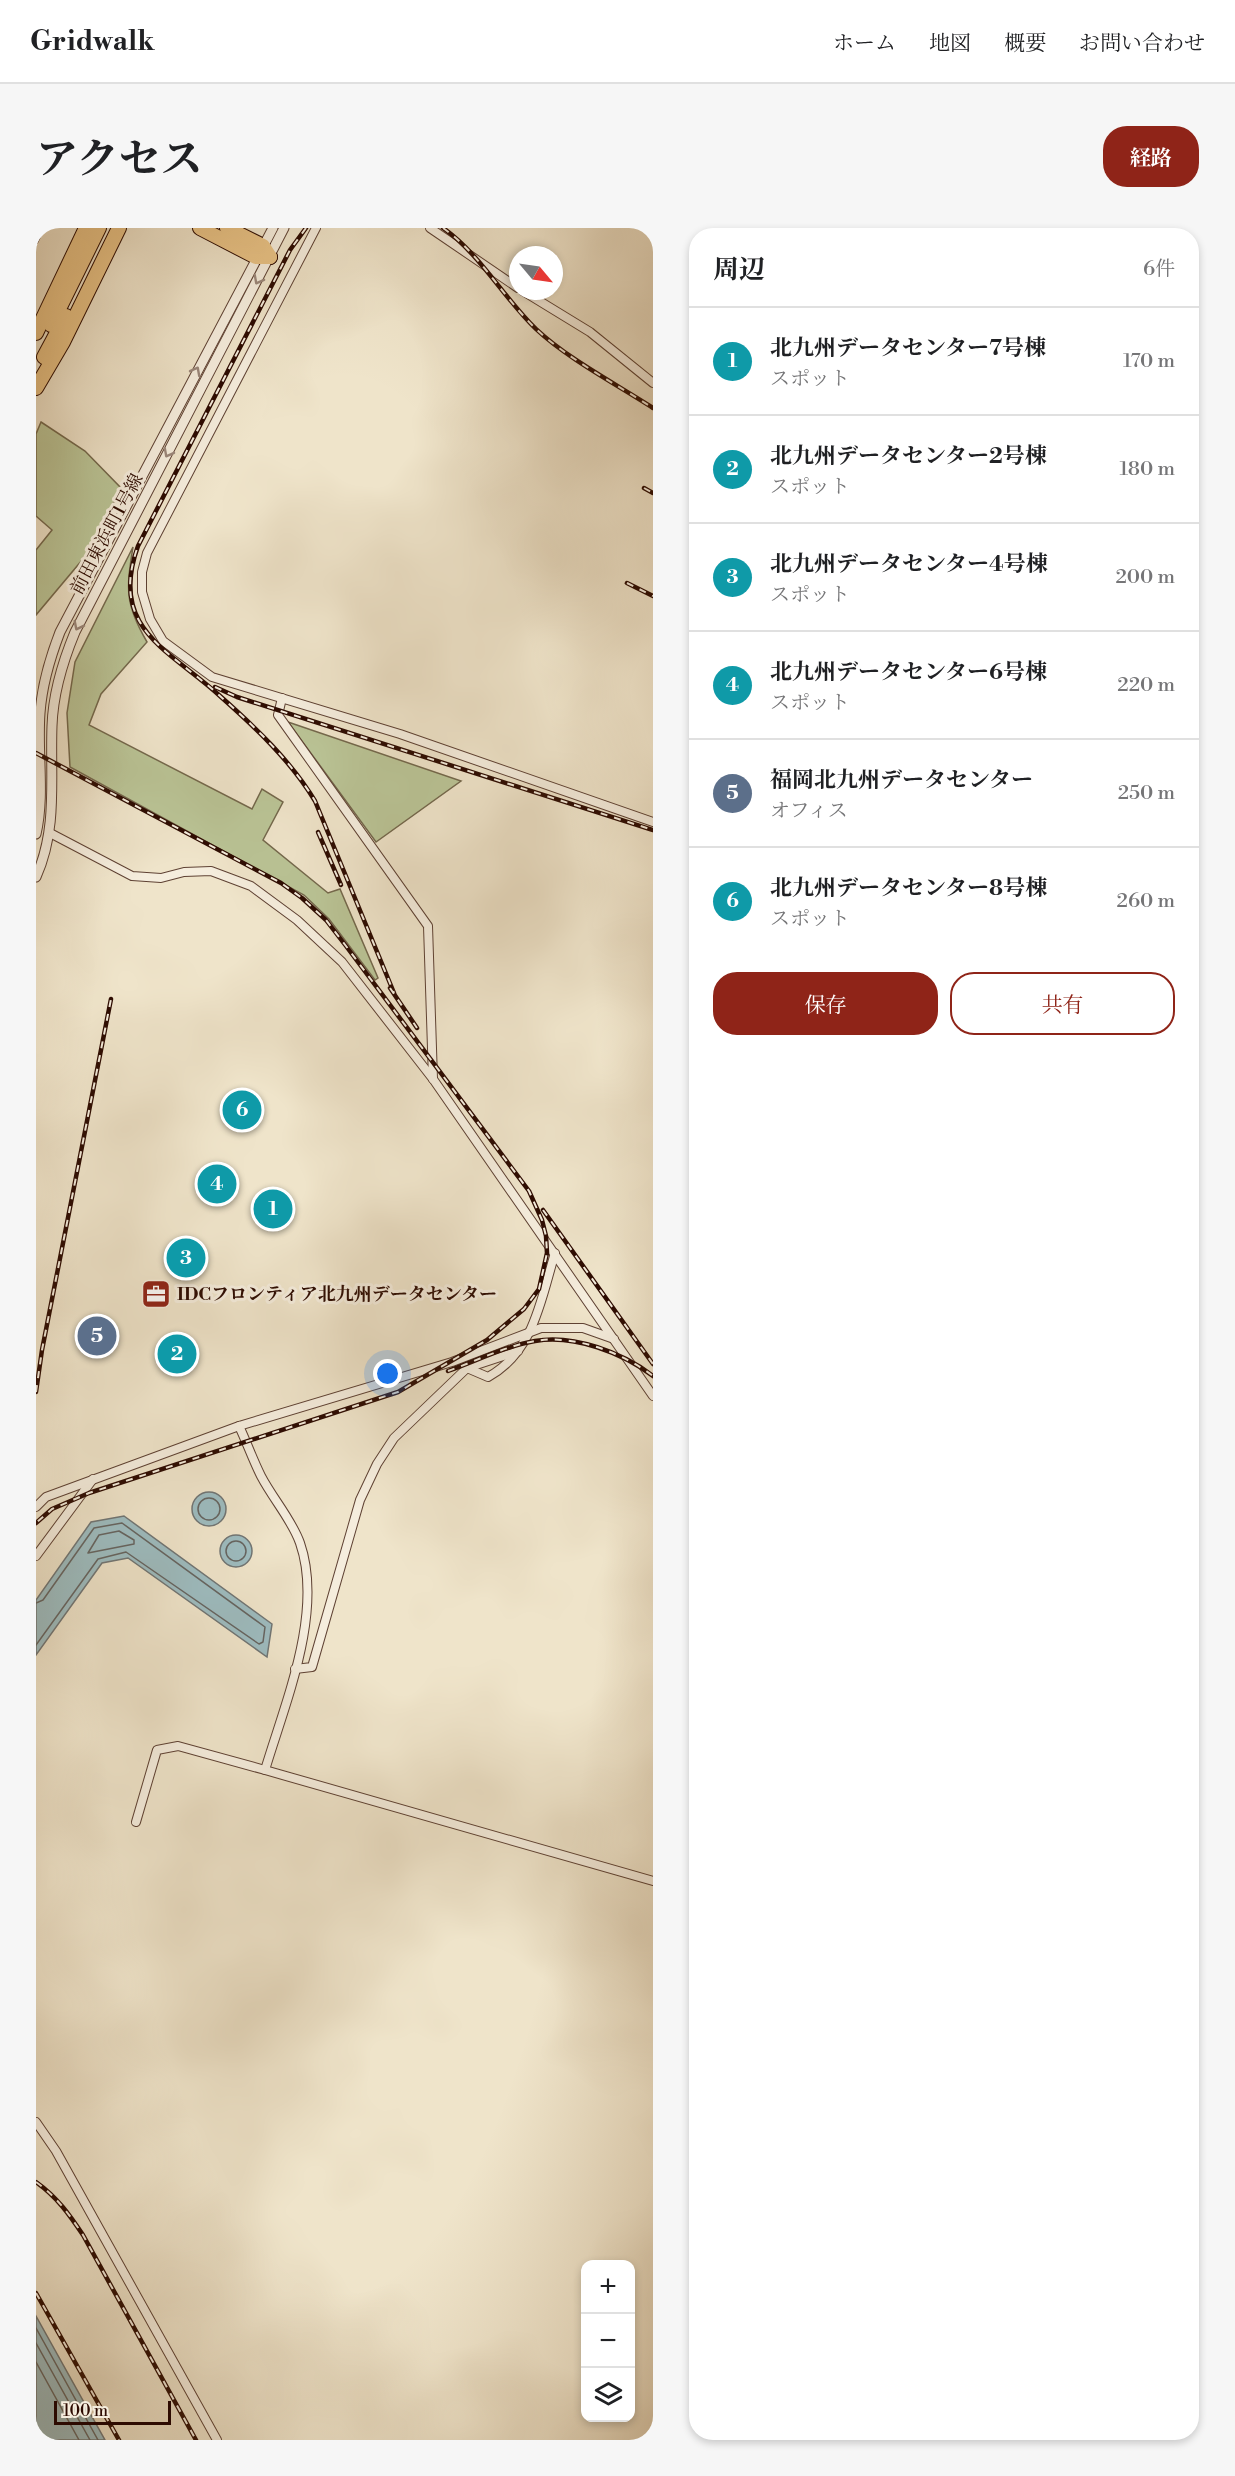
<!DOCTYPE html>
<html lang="ja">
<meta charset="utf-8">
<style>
:root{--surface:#fff;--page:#f6f6f6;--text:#202124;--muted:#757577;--line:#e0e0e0;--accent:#8f2418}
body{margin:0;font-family:"Libre Bodoni","Noto Serif JP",serif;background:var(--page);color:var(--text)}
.controls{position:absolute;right:18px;bottom:18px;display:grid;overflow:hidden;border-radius:12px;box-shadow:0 3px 9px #0003}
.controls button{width:54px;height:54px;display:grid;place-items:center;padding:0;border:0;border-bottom:2px solid var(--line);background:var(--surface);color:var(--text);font:30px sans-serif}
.compass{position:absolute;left:473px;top:18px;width:54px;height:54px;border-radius:50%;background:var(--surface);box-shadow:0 3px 9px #0003;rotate:119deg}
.scale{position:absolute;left:18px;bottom:15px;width:117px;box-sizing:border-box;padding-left:6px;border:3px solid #2d0b01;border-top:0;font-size:16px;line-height:21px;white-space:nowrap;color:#2d0b01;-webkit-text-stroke:4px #f5eddd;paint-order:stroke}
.you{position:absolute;left:352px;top:1146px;width:21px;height:21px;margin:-15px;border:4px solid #fff;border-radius:50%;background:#1a73e8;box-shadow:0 0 0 9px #1a73e833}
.badge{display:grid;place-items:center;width:39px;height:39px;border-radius:50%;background:var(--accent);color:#fff;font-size:20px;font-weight:700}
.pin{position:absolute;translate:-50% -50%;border:3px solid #fff;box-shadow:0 2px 6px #0006}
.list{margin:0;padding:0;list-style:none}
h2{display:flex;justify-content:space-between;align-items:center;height:78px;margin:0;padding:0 24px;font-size:26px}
h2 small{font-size:20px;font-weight:400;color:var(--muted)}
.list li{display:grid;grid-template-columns:39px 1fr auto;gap:18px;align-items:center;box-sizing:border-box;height:108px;padding:0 24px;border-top:2px solid var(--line)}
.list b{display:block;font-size:22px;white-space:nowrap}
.list p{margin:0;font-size:20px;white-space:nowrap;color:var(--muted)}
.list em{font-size:20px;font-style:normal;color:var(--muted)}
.actions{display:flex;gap:12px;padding:18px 24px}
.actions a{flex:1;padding:14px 0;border:2px solid var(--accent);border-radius:24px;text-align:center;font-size:21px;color:var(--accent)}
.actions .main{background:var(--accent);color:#fff}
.icon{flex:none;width:33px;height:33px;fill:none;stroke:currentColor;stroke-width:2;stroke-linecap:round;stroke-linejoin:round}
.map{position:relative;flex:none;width:617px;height:2212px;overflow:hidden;border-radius:24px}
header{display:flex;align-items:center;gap:36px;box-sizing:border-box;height:84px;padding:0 30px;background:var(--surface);border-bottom:2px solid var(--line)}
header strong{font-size:28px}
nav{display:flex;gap:33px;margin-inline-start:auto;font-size:21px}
.intro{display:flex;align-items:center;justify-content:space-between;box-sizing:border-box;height:144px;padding:0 36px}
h1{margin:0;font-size:42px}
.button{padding:15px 27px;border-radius:24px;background:var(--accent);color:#fff;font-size:21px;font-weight:700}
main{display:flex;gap:36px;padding:0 36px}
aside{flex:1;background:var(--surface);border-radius:24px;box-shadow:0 3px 9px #0003}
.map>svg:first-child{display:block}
</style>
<header>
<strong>Gridwalk</strong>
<nav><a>ホーム</a><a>地図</a><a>概要</a><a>お問い合わせ</a></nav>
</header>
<div class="intro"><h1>アクセス</h1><a class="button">経路</a></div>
<main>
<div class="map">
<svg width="617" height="2212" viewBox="0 0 617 2212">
<rect width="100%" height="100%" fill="#efe4ca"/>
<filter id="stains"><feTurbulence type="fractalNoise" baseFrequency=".00333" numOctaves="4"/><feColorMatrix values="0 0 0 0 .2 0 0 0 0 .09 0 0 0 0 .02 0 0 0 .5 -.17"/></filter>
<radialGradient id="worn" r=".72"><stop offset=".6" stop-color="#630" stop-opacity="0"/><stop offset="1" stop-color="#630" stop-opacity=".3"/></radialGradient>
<!-- green -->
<g fill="#bac496" stroke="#74684c" stroke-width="1.5">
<path d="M5 194 49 223 85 260 52 325 0 387V322L16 302 0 288V206Z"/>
<path d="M97 319C90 362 89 376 111 414L65 466 53 497 216 581 226 561 247 574 227 612 292 665 304 661 342 750 339 752 293 691 268 667 34 539 31 485 39 434Z"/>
<path d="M252 494 425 553 340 614Z"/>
</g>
<!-- water -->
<g fill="#9dbcc0" stroke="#707574" stroke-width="1.5">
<circle cx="173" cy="1281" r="17"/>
<path d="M88 1288 236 1396 231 1429 92 1330 66 1335 0 1427V1372L55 1294Z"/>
<circle cx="200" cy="1323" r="16"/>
<path d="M0 2088 69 2212H0Z"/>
</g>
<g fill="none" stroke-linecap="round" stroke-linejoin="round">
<!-- shore -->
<g stroke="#656460" stroke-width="1.5">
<circle cx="173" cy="1281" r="11"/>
<path d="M83 1303 98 1312V1316L52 1325 63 1307Z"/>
<circle cx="200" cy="1323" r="10"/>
<path d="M0 1375 7 1372 58 1300 86 1295 229 1399 227 1414 223 1416 90 1324 62 1331 0 1417"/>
<path d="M0 2100 62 2212"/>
<path d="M0 2115 54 2212"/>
<path d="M0 2134 43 2212"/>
</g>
<!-- minor casing -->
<g stroke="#5e4133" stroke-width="10">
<g id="minor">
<path d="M280 0 111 325 106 344V364L114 391 127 413 176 449 364 506 617 594"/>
<path d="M394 0 482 60"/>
<path d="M487 63 554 104 617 155"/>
<path d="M246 470 242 487 392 698 397 851"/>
<path d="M14 605 96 648 125 650 148 644 175 643 215 658 261 692 306 734 397 851 617 1168"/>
<path d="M431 1140 452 1149C498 1124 505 1071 519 1025"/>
<path d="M203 1198C211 1215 217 1232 225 1248 237 1271 256 1292 264 1315 288 1384 249 1475 229 1542L617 1653"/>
<path d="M0 1279 10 1269 203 1198 416 1134 505 1100H547L578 1111"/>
<path d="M0 1328 57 1251"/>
<path d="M259 1441 276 1439 324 1272 341 1236 358 1210 431 1140 482 1123"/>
<path d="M100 1594 121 1522 142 1518 229 1542"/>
<path d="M0 1894 20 1923 181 2212"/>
</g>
</g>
<!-- tertiary casing -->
<g stroke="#5e4133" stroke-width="11">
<g id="tertiary">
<path d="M0 606C9 567 1 525 4 485 6 457 14 430 24 404L237 0"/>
<path d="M0 649C22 600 14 550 16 498 17 466 27 433 39 404L248 0"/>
</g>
</g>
<!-- motorway casing -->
<g stroke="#2d0b01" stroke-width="16">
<g id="motorway">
<path d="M164 0 220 29H234"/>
<path d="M191 0 227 18 234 29"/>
<path d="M15 97 63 0"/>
<path d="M0 105 50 0"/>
<path d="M8 129 30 88"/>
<path d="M0 160 27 114 83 0"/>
</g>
</g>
<!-- minor -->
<use href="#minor" stroke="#f5eddd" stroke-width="8"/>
<!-- tertiary -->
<use href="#tertiary" stroke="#f5eddd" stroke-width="9"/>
<!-- motorway -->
<use href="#motorway" stroke="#e8c285" stroke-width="14"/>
<!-- rail casing -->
<g stroke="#2d0b01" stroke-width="4.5">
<g id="rail">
<path d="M270 0 254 22 102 318C72 401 134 422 184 468 219 499 255 533 279 573L358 765"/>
<path d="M407 0C444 26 467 69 500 101 532 131 580 156 617 180"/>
<path d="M0 14 7 0"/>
<path d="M608 260 617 265"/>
<path d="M591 355 617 368"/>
<path d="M179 459 201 469 617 602"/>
<path d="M0 525 245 655 266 670 290 692 310 718 493 963 506 992 510 1008 511 1025 503 1061 488 1081 451 1112 362 1164 53 1265 16 1281 0 1295"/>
<path d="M282 604 305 657"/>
<path d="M354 760 381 800"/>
<path d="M507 982 617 1136"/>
<path d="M412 1143C440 1133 470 1118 499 1113 538 1106 587 1125 617 1148"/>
<path d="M0 1164 6 1122 75 771"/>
<path d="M0 1954C21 1969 33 1986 47 2007L160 2212"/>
<path d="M0 2065 83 2212"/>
</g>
</g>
<!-- rail -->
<use href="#rail" stroke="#f5eddd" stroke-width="2" stroke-dasharray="7" stroke-linecap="butt"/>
</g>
<!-- one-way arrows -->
<defs><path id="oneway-chevron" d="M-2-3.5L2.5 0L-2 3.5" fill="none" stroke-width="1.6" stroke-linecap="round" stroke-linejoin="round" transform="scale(1.5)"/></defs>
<g stroke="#9b877a">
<use href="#oneway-chevron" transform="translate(222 52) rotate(118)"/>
<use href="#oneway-chevron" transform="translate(160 143) rotate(-62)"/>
<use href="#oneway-chevron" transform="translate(132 225) rotate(118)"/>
<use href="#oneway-chevron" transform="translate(42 398) rotate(117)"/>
</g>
<!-- icons -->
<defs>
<g id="office-square" transform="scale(1.5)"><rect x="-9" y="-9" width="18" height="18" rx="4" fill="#8f2418" stroke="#f5eddd"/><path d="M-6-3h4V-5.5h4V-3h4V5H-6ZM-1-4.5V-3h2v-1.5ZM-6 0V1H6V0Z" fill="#fff"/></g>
</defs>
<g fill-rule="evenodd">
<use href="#office-square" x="120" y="1066"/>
</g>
<g text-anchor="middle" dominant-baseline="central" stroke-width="6" stroke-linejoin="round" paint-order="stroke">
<!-- street labels -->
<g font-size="18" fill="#2d0b01" stroke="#f5eddd">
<text transform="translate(71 306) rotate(-62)">前田東浜町1号線</text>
</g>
<!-- poi labels -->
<g font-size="18" font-weight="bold" fill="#2d0b01" stroke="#f5eddd" text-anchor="start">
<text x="141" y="1066">IDCフロンティア北九州データセンター</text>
</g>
</g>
<rect width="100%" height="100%" filter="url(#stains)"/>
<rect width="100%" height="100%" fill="url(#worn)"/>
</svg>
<div class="controls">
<button>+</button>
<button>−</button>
<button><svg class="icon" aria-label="layers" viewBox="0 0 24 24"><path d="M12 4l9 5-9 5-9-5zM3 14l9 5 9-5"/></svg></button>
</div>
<svg class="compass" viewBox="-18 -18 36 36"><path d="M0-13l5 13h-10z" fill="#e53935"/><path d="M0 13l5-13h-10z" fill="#757577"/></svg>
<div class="scale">100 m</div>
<div class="you"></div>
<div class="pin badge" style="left:237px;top:981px;background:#0f9aa8">1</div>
<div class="pin badge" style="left:141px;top:1126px;background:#0f9aa8">2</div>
<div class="pin badge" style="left:150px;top:1030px;background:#0f9aa8">3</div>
<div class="pin badge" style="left:181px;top:956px;background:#0f9aa8">4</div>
<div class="pin badge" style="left:61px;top:1108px;background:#5c6f8a">5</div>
<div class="pin badge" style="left:206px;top:882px;background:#0f9aa8">6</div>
</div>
<aside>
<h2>周辺<small>6件</small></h2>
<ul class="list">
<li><span class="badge" style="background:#0f9aa8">1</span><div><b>北九州データセンター7号棟</b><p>スポット</p></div><em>170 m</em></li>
<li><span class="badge" style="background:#0f9aa8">2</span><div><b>北九州データセンター2号棟</b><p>スポット</p></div><em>180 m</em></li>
<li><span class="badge" style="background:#0f9aa8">3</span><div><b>北九州データセンター4号棟</b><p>スポット</p></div><em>200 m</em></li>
<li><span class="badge" style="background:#0f9aa8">4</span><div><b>北九州データセンター6号棟</b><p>スポット</p></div><em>220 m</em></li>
<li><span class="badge" style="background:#5c6f8a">5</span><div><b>福岡北九州データセンター</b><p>オフィス</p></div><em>250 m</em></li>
<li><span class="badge" style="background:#0f9aa8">6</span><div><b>北九州データセンター8号棟</b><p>スポット</p></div><em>260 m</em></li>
</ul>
<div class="actions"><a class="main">保存</a><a>共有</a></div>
</aside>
</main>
